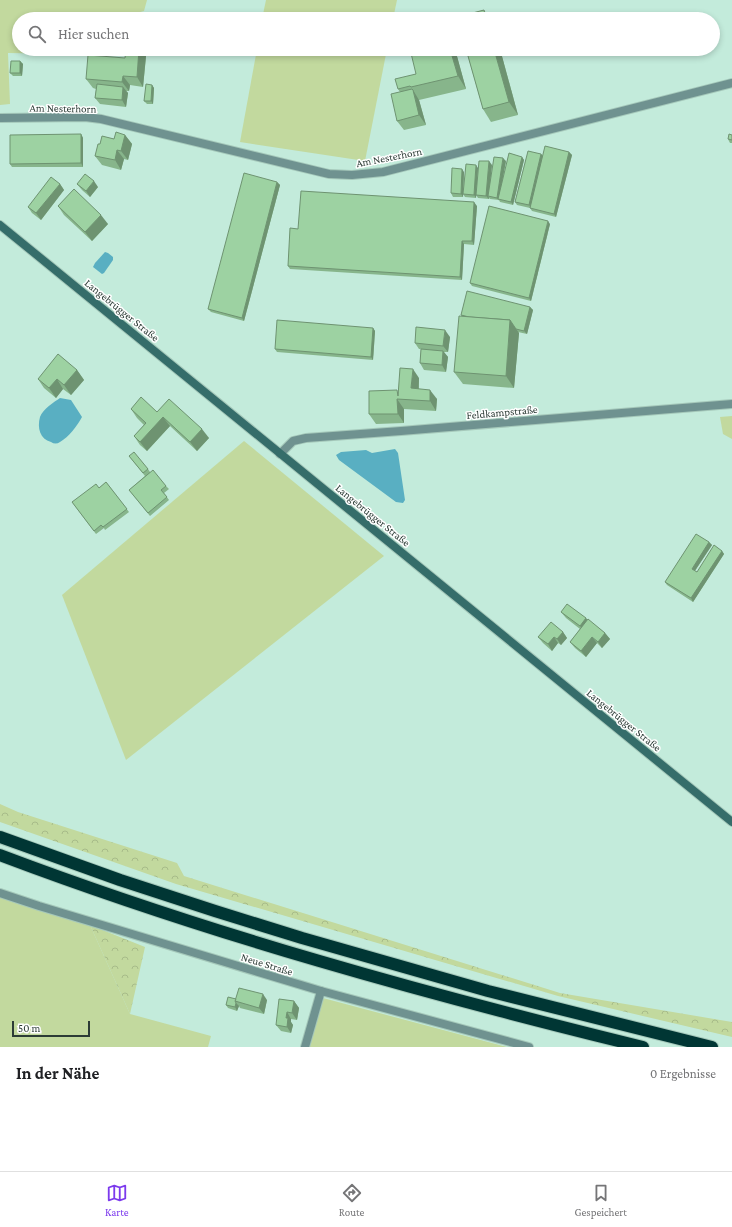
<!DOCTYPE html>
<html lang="de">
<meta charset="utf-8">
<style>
:root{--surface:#fff;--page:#f6f6f6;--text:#202124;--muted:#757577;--line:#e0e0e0;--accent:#7c3aed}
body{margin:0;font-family:"Crimson Pro",serif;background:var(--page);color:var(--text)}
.scale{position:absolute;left:12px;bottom:10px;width:78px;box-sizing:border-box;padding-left:4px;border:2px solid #2c3c36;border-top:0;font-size:11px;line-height:14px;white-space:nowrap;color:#2c3c36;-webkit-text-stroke:3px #fff;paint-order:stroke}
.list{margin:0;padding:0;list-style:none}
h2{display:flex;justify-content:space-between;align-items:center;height:52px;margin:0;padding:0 16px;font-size:17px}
h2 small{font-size:13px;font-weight:400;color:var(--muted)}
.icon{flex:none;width:22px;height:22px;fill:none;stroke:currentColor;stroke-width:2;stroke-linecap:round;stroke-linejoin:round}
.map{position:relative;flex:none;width:732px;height:1047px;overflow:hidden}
.search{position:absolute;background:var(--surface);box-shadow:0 2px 6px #0003;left:12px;right:12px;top:12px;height:44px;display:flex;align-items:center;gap:10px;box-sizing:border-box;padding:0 14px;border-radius:22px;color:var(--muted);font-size:15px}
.sheet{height:124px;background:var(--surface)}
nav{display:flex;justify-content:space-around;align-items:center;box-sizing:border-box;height:56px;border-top:1px solid var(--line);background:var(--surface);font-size:11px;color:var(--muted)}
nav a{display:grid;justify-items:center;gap:2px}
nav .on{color:var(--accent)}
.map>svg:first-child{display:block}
</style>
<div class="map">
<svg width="732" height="1047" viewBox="0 0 732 1047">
<defs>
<pattern id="forest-crowns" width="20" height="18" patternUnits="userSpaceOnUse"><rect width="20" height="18" fill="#c2d99e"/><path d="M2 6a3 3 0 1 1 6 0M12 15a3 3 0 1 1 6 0" fill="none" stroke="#a7bb89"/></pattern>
</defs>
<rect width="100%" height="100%" fill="#c3ebdb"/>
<!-- green -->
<g fill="#c2d99e">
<path d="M0 0H147L144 11 114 19H19V49H93L63 54 8 53 10 104 0 105Z"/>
<path d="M266 0H397L393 19H262Z"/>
<path d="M257 49H387L365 161 240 142Z"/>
<path d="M732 416V439L723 434 720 417Z"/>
<path d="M244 441 384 556 126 760 62 595Z"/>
<path d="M0 897 90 925 130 1014 211 1036 208 1047H0Z"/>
<path d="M323 998 507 1047H309Z"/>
</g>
<!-- forest -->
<g fill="url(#forest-crowns)">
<path d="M0 804 18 812 177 863 184 876 560 993 732 1022V1037L558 996 176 884 0 822Z"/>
<path d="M90 925 145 947 130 1014Z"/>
</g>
<!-- water -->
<g fill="#59afc2">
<path d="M105 252 108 253 113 257V260L104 273 102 274 93 267 95 263Z"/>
<path d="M60 398 71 400 82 417C77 426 69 437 60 442 57 444 54 444 51 442 40 439 37 428 40 417 43 409 54 402 60 398Z"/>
<path d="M395 449 398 453 405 500 403 503 396 502 339 460 336 455 341 452 366 450 372 453Z"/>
</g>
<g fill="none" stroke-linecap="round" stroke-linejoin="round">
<!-- street casing -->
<g stroke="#a5c8ba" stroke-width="10">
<g id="street">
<path d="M0 118 85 117 101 119 329 174 352 175 383 172 732 83"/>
<path d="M280 454 293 441 306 438 401 431 732 404"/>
<path d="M0 893 39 906 321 991 529 1047"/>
<path d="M305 1047 321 991"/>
</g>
</g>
<!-- secondary casing -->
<g stroke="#a5c8ba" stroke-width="10">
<path id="secondary" d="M0 225 732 822"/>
</g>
<!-- highway casing -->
<g stroke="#a5c8ba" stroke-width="14">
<g id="highway">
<path d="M0 837 120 880 215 911 302 938 488 991 712 1047"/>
<path d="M0 855C209 934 426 994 643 1047"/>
</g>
</g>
<!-- street -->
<use href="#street" stroke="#6f9290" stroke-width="8"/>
<!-- secondary -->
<use href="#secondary" stroke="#356d6a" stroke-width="8"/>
<!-- highway -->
<use href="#highway" stroke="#003634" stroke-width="12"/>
</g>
<!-- wall -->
<g fill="#87b58b">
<path d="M455 49 466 89 419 100 426 125 404 130 397 121 400 92 398 89 416 74Z"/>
<path d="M466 49H500L518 115 491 122 483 109Z"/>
<path d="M146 56 143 87 130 85 129 91H126L128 93 126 107 100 104 95 98 96 89 93 88 86 79 125 58Z"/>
<path d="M20 61 23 64 22 76H13L10 73Z"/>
<path d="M152 85 154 88 153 104H147L144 101Z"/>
<path d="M81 134 83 138V167H12L10 164Z"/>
<path d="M125 135 132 144 128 160 124 159 121 170 102 165 95 156 100 144Z"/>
<path d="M732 135V143H730L728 139Z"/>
<path d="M569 152 572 155 556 217 532 211 530 208 517 205 515 202 541 154 543 156Z"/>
<path d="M522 157 524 160 513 205 500 202 499 200 490 199 489 198V199L478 198 476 195 492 165 490 179 506 161 502 182Z"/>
<path d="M478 168 476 198 465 197 463 194Z"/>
<path d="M464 172 463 197H453L451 193Z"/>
<path d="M277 182 280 185 244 321 211 312 208 309Z"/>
<path d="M60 184 64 190 41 220 32 213 28 207Z"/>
<path d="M77 184 98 187 90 197 82 190Z"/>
<path d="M58 206 108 224 92 241 64 215Z"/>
<path d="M477 206 474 245 464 244 462 280 290 269 288 266 298 229Z"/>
<path d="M550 224 531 301 472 286 470 283Z"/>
<path d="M530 307 533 310 527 334 518 332 519 333 514 388 463 384 454 372 462 317 461 315Z"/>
<path d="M373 328 375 331 373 360 277 352 275 349Z"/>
<path d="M450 337 448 352H444L448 357 446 372 424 370 420 363 421 349H419L415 343Z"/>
<path d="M77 370 84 380 71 395 63 389 56 398 44 388 38 379Z"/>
<path d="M419 378V389L437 399 436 411 404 409V423L376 424 369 414 398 392Z"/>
<path d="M131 409 157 412 209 438 197 451 170 426 147 451 140 445 134 436 144 425 137 418Z"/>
<path d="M129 456 148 469 150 472 166 486 169 489 164 493 169 500 150 516 129 490 145 476Z"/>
<path d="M106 482 129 512 105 530 104 528 96 534 72 502 99 488Z"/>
<path d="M709 542 712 545 695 571 697 572 722 551 724 554 693 602 667 585 665 582Z"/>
<path d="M561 612 586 618 587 620 605 633 610 639 602 648 597 643 586 657 575 648 570 642 580 629 566 618Z"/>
<path d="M563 632 567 638 561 645 558 643 552 651 543 643 538 637Z"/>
<path d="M236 999 267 1000 264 1014 240 1008 239 1006 237 1011 228 1008 226 1005Z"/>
<path d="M294 1001 299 1008 297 1020 291 1019V1022L293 1025 291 1033 281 1031 276 1025Z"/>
</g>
<!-- shaded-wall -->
<g fill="#6e9371">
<path d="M484 10 490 19H486Z"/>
<path d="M139 49H141L146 56 143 87 137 77Z"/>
<path d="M450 49H455L466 89 458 76Z"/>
<path d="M494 49H500L518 115 509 102Z"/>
<path d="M20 61 23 64 22 76 20 73Z"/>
<path d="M123 76 130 85 129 91 122 82Z"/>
<path d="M152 85 154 88 153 104 151 101Z"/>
<path d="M123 87 128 93 126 107 122 100Z"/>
<path d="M413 90 419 100 426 125 419 115Z"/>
<path d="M81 134 83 138V167L81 163Z"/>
<path d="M125 135 132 144 128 160 121 151Z"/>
<path d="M117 150 124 159 121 170 115 160Z"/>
<path d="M569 152 572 155 556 217 554 214Z"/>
<path d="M541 154 544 157 531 208 529 205Z"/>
<path d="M522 157 524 160 513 205 511 202Z"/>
<path d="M503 158 506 161 499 199H498L499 201 497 198Z"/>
<path d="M489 161 492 165 489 196H488L489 198V199L486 196Z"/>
<path d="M476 165 478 168 476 198 474 195Z"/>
<path d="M462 169 464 172 463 197 461 194Z"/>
<path d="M94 181 98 187 90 197 86 191Z"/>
<path d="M277 182 280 185 244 321 242 318Z"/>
<path d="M60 184 64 190 41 220 36 213Z"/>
<path d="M474 202 477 206 474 245 472 241Z"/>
<path d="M101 215 108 224 92 241 85 232Z"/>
<path d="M548 221 550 224 531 301 529 298Z"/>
<path d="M462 241 464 244 462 280 460 277Z"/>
<path d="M530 307 533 310 527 334 524 331Z"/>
<path d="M510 320 519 333 514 388 506 376Z"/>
<path d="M373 328 375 331 373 360 371 357Z"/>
<path d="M445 330 450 337 448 352 443 346Z"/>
<path d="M443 351 448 357 446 372 442 365Z"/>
<path d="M413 369 419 378 418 398 411 388Z"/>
<path d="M77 370 84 380 71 395 64 385Z"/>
<path d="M57 379 63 389 56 398 49 388Z"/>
<path d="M430 390 437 399 436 411 430 401Z"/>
<path d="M397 399 404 409V423L398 414Z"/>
<path d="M163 417 170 426 147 451 140 442Z"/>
<path d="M202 429 209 438 197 451 190 442Z"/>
<path d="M709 542 712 545 694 572 692 569Z"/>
<path d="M722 551 724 554 693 602 691 598Z"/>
<path d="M586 618 590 624 584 632 580 626Z"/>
<path d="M563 632 567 638 561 645 557 639Z"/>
<path d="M605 633 610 639 602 648 598 642Z"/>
<path d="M554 637 558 643 552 651 548 644Z"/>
<path d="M592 637 597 643 586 657 581 651Z"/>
<path d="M263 994 267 1000 264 1014 259 1008Z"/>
<path d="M294 1001 299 1008 297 1020 292 1013Z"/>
<path d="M236 1003 239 1006 237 1011 235 1007Z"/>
<path d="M287 1012 291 1019V1022L293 1025 291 1033 287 1027 286 1018Z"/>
</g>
<!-- building -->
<g fill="#9dd2a2" stroke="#6e9371">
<path d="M484 10 486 19H458L457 17Z"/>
<path d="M126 49H139L137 77 123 76 122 82 86 79 88 55 125 58Z"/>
<path d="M410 49H450L458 76 411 87 410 86 398 89 395 79 416 74Z"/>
<path d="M466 49H494L509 102 483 109Z"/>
<path d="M11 61H20V73H10Z"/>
<path d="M97 84 123 87 122 100 95 98Z"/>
<path d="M146 84 152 85 151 101H144Z"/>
<path d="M412 89 413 90 419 115 397 121 391 94Z"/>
<path d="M116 132 125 135 121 151 117 150 115 160 95 156 98 144H100L102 136 114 139Z"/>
<path d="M81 134V163L10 164V135Z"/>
<path d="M729 134 732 135V140L728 139Z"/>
<path d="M545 146 569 152 554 214 530 208Z"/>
<path d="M528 151 541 154 529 205 515 202Z"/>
<path d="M509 153 522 157 511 202 498 199Z"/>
<path d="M494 157 503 158 497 198 488 196Z"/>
<path d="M479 161H489L486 196 476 195Z"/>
<path d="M466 164 476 165 474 195 463 194Z"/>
<path d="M452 168 462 169 461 194 451 193Z"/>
<path d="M244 173 277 182 242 318 208 309Z"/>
<path d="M85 174 94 181 86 191 77 184Z"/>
<path d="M51 177 60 184 36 213 28 207Z"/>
<path d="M74 189 101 215 85 232 58 206Z"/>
<path d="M301 191 474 202 472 241H462L460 277 288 266 290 228 298 229Z"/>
<path d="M489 206 548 221 529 298 470 283Z"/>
<path d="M467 291 530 307 524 331 516 329 510 320 469 317 461 315Z"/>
<path d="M459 316 510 320 506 376 454 372Z"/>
<path d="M277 320 373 328 371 357 275 349Z"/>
<path d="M416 327 445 330 443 346 415 343Z"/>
<path d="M421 349 443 351 442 365 420 363Z"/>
<path d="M58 354 77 370 64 385 57 379 49 388 38 379Z"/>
<path d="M400 368 413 369 411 388 430 390V401L397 399 398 414H369V391L397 390 398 396Z"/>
<path d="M141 397 157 412 169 399 202 429 190 442 163 417 140 442 134 436 146 423 131 409Z"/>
<path d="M134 452 148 469 143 473 129 456Z"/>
<path d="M153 470 166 486 161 490 167 497 148 513 129 490Z"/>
<path d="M106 482 127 509 103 527 101 525 94 531 72 502 96 484 99 488Z"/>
<path d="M696 534 709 542 692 569 697 572 714 545 722 551 691 598 665 582Z"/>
<path d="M567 604 586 618 580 626 561 612Z"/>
<path d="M588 619 605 633 598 642 592 637 581 651 570 642Z"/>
<path d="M551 622 563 632 557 639 554 637 548 644 538 637Z"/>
<path d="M239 988 263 994 259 1008 235 1001Z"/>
<path d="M228 997 236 999 235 1001 236 1003 235 1007 226 1005Z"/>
<path d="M279 999 294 1001 292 1013 287 1012 286 1018H288L287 1027 276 1025Z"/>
</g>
<g text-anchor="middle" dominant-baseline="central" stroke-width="3" stroke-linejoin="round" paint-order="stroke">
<!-- street labels -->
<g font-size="11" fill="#2c3c36" stroke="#fff">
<text transform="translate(63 108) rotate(1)">Am Nesterhorn</text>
<text transform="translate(389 157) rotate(-11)">Am Nesterhorn</text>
<text transform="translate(122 310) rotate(39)">Langebrügger Straße</text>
<text transform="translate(502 412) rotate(-5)">Feldkampstraße</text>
<text transform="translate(373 515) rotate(39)">Langebrügger Straße</text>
<text transform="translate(624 720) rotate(39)">Langebrügger Straße</text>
<text transform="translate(267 964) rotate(17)">Neue Straße</text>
</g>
</g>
</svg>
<div class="scale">50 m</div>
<div class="search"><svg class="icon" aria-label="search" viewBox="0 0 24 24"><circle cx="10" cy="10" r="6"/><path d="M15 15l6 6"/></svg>Hier suchen</div>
</div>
<section class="sheet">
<h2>In der Nähe<small>0 Ergebnisse</small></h2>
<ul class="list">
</ul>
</section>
<nav>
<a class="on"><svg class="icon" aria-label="map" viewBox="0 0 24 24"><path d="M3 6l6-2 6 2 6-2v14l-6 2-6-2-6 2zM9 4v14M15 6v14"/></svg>Karte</a>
<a><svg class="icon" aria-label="directions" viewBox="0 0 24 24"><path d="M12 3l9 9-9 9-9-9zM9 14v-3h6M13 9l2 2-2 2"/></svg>Route</a>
<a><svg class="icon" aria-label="saved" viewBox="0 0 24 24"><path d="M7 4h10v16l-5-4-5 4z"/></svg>Gespeichert</a>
</nav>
